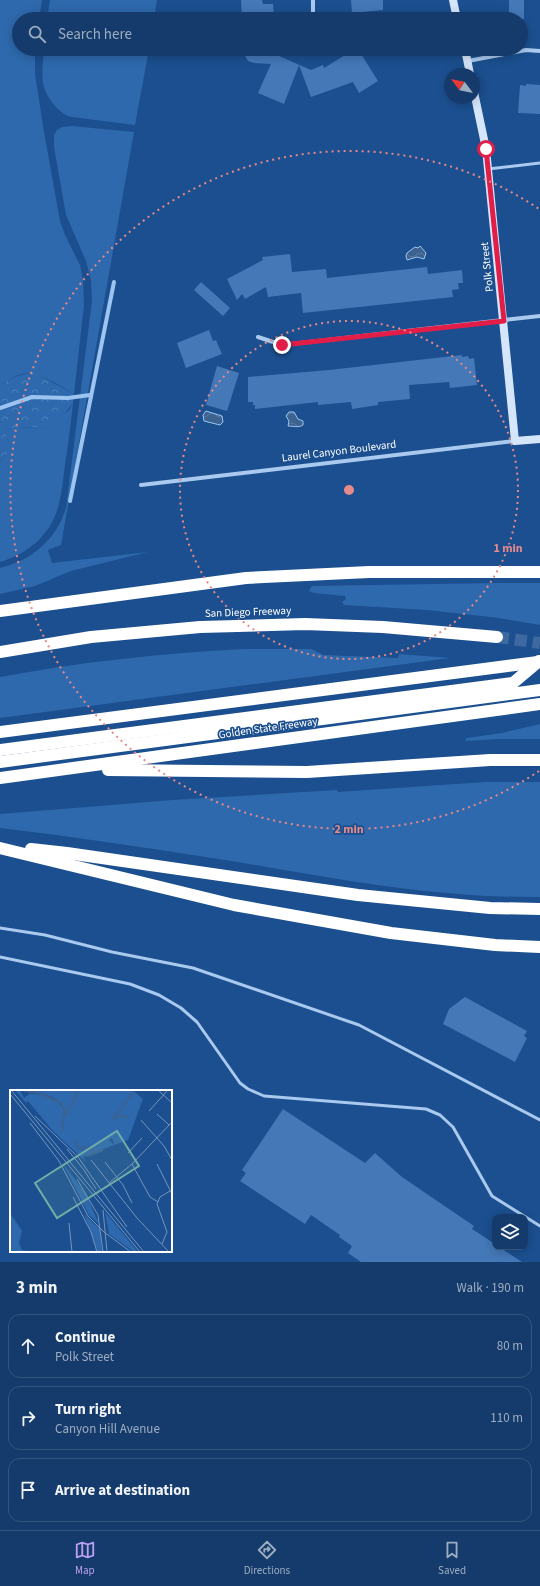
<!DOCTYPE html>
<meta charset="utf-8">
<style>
:root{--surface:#143b6b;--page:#214673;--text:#f1f3f6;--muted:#9dadc1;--line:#33557e;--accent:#bca0f2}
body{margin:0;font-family:"Source Sans 3",sans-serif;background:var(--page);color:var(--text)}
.controls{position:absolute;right:12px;bottom:12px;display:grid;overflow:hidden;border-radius:8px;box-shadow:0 2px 10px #0003}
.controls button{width:36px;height:36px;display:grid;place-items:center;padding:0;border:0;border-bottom:1px solid var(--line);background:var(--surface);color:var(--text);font:20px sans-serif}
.compass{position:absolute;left:444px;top:68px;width:36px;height:36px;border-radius:50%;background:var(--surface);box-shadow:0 2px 10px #0003;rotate:302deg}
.stop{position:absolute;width:12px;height:12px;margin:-9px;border:3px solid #e11d48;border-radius:50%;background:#fff}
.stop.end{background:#e11d48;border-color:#fff;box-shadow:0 1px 4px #0008}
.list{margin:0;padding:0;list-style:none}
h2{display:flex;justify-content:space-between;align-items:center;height:52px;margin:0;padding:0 16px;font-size:17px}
h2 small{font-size:13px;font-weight:400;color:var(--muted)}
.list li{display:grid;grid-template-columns:26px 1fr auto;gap:12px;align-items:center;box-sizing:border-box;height:64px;margin:0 8px 8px;padding:0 8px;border:1px solid var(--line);border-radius:12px}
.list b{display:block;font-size:15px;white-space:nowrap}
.list p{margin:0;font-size:13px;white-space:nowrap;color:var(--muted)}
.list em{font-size:13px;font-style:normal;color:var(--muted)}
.icon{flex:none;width:22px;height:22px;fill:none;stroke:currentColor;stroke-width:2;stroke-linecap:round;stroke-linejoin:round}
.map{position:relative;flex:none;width:540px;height:1262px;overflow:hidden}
.search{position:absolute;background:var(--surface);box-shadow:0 2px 10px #0003;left:12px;right:12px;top:12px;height:44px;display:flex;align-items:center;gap:10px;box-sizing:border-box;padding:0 14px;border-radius:22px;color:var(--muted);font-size:15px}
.sheet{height:268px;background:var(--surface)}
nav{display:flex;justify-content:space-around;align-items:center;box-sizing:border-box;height:56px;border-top:1px solid var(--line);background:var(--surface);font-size:11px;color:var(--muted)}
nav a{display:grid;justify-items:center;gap:2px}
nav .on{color:var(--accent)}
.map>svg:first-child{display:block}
</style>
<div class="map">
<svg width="540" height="1262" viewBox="0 0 540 1262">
<defs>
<pattern id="forest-crowns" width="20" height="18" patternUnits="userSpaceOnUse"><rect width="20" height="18" fill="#2e69ad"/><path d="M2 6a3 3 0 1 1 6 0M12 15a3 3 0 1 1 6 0" fill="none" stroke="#4d80b9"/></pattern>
<pattern id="water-waves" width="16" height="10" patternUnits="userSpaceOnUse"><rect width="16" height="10" fill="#3c6290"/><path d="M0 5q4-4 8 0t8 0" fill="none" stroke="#597aa1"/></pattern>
</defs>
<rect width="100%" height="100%" fill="#1b4f8f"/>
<!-- green -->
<g fill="#2e69ad">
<path d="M0 0H42L39 19H19V49H35V74L44 132 60 221 65 235 80 265 83 280 84 305 74 394C61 386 37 371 22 374 13 376 7 382 0 386Z"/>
<path d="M50 0H157L154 19H47Z"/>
<path d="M44 49H149L135 125 72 117C60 115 48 99 44 88 41 76 43 61 44 49Z"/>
<path d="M72 126 134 132 61 545 48 550 52 563 148 552 71 571 35 586 0 594V568C32 560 56 540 66 508L92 301 91 280 86 261 66 215 54 147V135L57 130 62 127Z"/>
<path d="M73 403C71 424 68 444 65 465 63 479 62 494 58 507 51 535 26 555 0 562V462C13 452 7 443 6 430L11 428 49 427 69 410Z"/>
<path d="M497 583H540V625L499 618 427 610 344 605 342 602 346 599 345 596 314 593 309 591 312 586Z"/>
<path d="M244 649H311L324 655 398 658 399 654 450 658 0 718V677C81 662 162 653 244 649Z"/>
<path d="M540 724V739H499L465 741 467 738 502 733Z"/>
<path d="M485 782H540V897C509 897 478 896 446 893 372 887 299 872 225 860 150 848 75 837 0 828V814L173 800 337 790 338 792Z"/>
</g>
<!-- forest -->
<path fill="url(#forest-crowns)" d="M35 373 74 394 73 403 56 425 49 427 11 428 6 430C7 444 15 450 0 462V386C11 378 21 373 35 373Z"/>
<!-- water -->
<g fill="url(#water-waves)" stroke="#9cc4f0">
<path d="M420 246 426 253 424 259 417 257 407 260 406 256 407 253 415 247 418 248Z"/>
<path d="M206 411 222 416 223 422 220 425 204 421 203 415Z"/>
<path d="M289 412H294L298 419 303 421V425C299 428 293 426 288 426L289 421 286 416Z"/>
</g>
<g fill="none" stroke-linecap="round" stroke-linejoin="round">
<!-- stream -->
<g stroke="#9cc4f0" stroke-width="4">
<path d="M0 408 32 397 68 398 90 395"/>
<path d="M70 501 114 282"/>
</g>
</g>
<!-- building -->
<g fill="#4478b7">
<path d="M241 0H262L263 4H273L274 19H259V16L242 17Z"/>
<path d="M351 0H383V10L352 13Z"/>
<rect x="509" y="0" width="15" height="19"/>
<path d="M241 49H263L311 70 323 65 324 68 355 49H358L378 81 359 93 353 82 311 97 299 65 284 104 258 93 271 64 254 63 248 61Z"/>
<path d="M526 84 540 85V114L518 113 520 85 526 86Z"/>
<path d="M290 254 292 272 326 269 327 278 427 267 428 274 462 270 463 283H458L459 289 452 290 453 297 303 313 301 293 268 297 266 287 245 299 242 294 237 300 227 279 263 260 262 257Z"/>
<path d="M201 282 230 308 223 316 194 290Z"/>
<path d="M209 330 213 341 216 340 222 354 186 368 177 343Z"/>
<path d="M462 355V357L468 356 469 359 474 358 477 385 450 388 449 382 409 385 410 399 378 402V405L352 409 351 402 318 405V402L255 409V405H253V402H248V377L329 370Z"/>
<path d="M217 366 239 373 227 411 206 405Z"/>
<path d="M465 997 527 1031 524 1036 527 1038 515 1062 443 1024 449 1009Z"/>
<path d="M283 1109 365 1163 375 1153 402 1177 474 1226 472 1229 495 1244V1247H499L522 1262H361L348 1253 352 1246 339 1237 340 1235 311 1215 305 1224 240 1181 246 1173 242 1170Z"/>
</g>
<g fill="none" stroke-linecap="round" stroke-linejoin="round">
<!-- highway-tunnel -->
<path stroke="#3d69a0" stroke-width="12" stroke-dasharray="12 6" stroke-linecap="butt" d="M497 637 540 643"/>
<!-- lane -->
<g stroke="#a9c9ee" stroke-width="3">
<path d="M488 169 540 163"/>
<path d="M0 928 45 935 112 952 193 968 359 1025 540 1120"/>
<path d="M0 957 130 984 159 995 181 1008 197 1022 240 1083 248 1089 264 1096 426 1109 440 1115 453 1127 492 1196 540 1226"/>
</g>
<!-- street -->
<g stroke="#a9c9ee" stroke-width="4">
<path d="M313 19V0"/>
<path d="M468 61 526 50 540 51"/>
<path d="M258 337 282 345 540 316"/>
<path d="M141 485 515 441"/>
</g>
<!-- secondary -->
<g stroke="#d6e6fa" stroke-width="8">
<path d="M453 0 457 19"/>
<path d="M465 49 470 74"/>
<path d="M474 92 486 149 515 441 540 439"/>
</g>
<!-- highway -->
<g stroke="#fff" stroke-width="12">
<path d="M0 611 246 578 369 572H540"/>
<path d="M0 652 91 637 200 627 305 624 383 627 497 637"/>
<path d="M0 732 538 662"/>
<path d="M0 750 513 683 539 661"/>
<path d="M0 762 540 690"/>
<path d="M108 770 307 772 490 760H540"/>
<path d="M0 778 540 704"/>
<path d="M0 848 234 905 391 933 495 945 540 947"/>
<path d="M31 849 67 853 358 895 490 908 540 909"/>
</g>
</g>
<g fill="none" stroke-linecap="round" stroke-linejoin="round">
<!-- route -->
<path stroke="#e11d48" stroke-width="5" d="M282 345 504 321 486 149"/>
</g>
<!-- distance rings -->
<g fill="none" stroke="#e88989" stroke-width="2" stroke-dasharray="2 4">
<circle cx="349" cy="490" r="169"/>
<path d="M539 771A339 339 0 1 1 539 209"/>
</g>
<g text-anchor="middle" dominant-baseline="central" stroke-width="3.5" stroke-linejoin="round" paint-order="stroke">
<!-- street labels -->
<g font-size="11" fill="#fff" stroke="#1b4f8f">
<text transform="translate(487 267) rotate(-96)">Polk Street</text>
<text transform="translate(339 451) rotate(-7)">Laurel Canyon Boulevard</text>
<text transform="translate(248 612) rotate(-2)">San Diego Freeway</text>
<text transform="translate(268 728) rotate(-8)">Golden State Freeway</text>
</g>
</g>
<!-- overview -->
<g transform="translate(10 1090)">
<rect width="162" height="162" fill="#1b4f8f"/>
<path d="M5 0H10L14 8 19 4 25 5 16 3 33 5 49 13 55 20 51 13 44 8 32 3 13 0H122L133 9 118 50 104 55 102 48 99 50 104 55 73 67 77 73 43 41 18 11 16 13ZM52 72 76 104 89 134 79 125ZM95 122 128 162H124L99 144ZM0 123 12 141 9 153 12 160 25 162H0ZM74 124 90 139 92 162H88Z" fill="#2e69ad"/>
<path d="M55 25 60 33 67 36 101 33 90 42 71 47 69 54 75 59 71 60 51 42V29Z" fill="#2e69ad"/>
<path fill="none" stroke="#3c6290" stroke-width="2" d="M12 0 32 4 51 13 55 22 52 40M56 24 69 0M106 27 119 26M101 32 124 1M64 50 69 59 79 57 85 63M77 66 93 60"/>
<path fill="none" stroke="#7695bc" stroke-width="1" d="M1 0 134 162M148 0 162 13M0 4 130 162M139 21 158 0M147 24 159 35M25 26 68 67 117 137M131 30 154 56 162 70M20 33 49 71 78 126 94 142 121 162M57 59 74 80 86 99M118 63 132 48M81 70 127 128 159 162M95 72 113 95 122 113M122 74 140 107 148 112M147 74 162 104M67 89 88 125 93 162M99 93 122 74 162 32M63 107 81 142 87 162M93 120 97 162M59 133 62 162M152 154 157 142 147 114 150 107 160 101"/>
<path fill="#6fada8" fill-opacity="0.15" stroke="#6fada8" stroke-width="2" d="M107 41 129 76 47 128 25 93Z"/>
<rect width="162" height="162" fill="none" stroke="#fff" stroke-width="2"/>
</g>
<circle cx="349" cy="490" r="6" fill="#e88989" stroke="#1b4f8f" stroke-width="2"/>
<g font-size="12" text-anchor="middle" font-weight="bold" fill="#e88989" stroke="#1b4f8f" stroke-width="3.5" stroke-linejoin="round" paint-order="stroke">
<text x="508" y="552">1 min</text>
<text x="349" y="833">2 min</text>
</g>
</svg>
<div class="controls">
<button><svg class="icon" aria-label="layers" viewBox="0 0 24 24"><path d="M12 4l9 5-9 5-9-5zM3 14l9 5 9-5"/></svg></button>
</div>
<svg class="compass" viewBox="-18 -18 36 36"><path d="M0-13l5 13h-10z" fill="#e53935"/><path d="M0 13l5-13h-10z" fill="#9dadc1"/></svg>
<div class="stop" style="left:486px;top:149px"></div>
<div class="stop end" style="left:282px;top:345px"></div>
<div class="search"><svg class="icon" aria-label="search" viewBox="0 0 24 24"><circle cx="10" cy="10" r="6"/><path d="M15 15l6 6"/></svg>Search here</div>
</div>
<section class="sheet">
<h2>3 min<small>Walk · 190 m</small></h2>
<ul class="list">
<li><svg class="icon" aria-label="ahead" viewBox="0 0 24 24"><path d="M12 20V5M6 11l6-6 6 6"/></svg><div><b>Continue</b><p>Polk Street</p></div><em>80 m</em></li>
<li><svg class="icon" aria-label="right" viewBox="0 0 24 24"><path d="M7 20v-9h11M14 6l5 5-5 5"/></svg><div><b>Turn right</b><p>Canyon Hill Avenue</p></div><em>110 m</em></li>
<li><svg class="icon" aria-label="arrive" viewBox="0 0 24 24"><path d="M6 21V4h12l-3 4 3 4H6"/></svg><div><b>Arrive at destination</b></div></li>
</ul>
</section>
<nav>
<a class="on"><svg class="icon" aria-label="map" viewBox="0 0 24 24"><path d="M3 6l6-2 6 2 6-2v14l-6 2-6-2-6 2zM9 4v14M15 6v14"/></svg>Map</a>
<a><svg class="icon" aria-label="directions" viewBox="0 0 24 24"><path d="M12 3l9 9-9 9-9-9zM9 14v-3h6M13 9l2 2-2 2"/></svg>Directions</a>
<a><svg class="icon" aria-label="saved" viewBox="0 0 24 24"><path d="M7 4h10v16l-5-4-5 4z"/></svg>Saved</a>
</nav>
